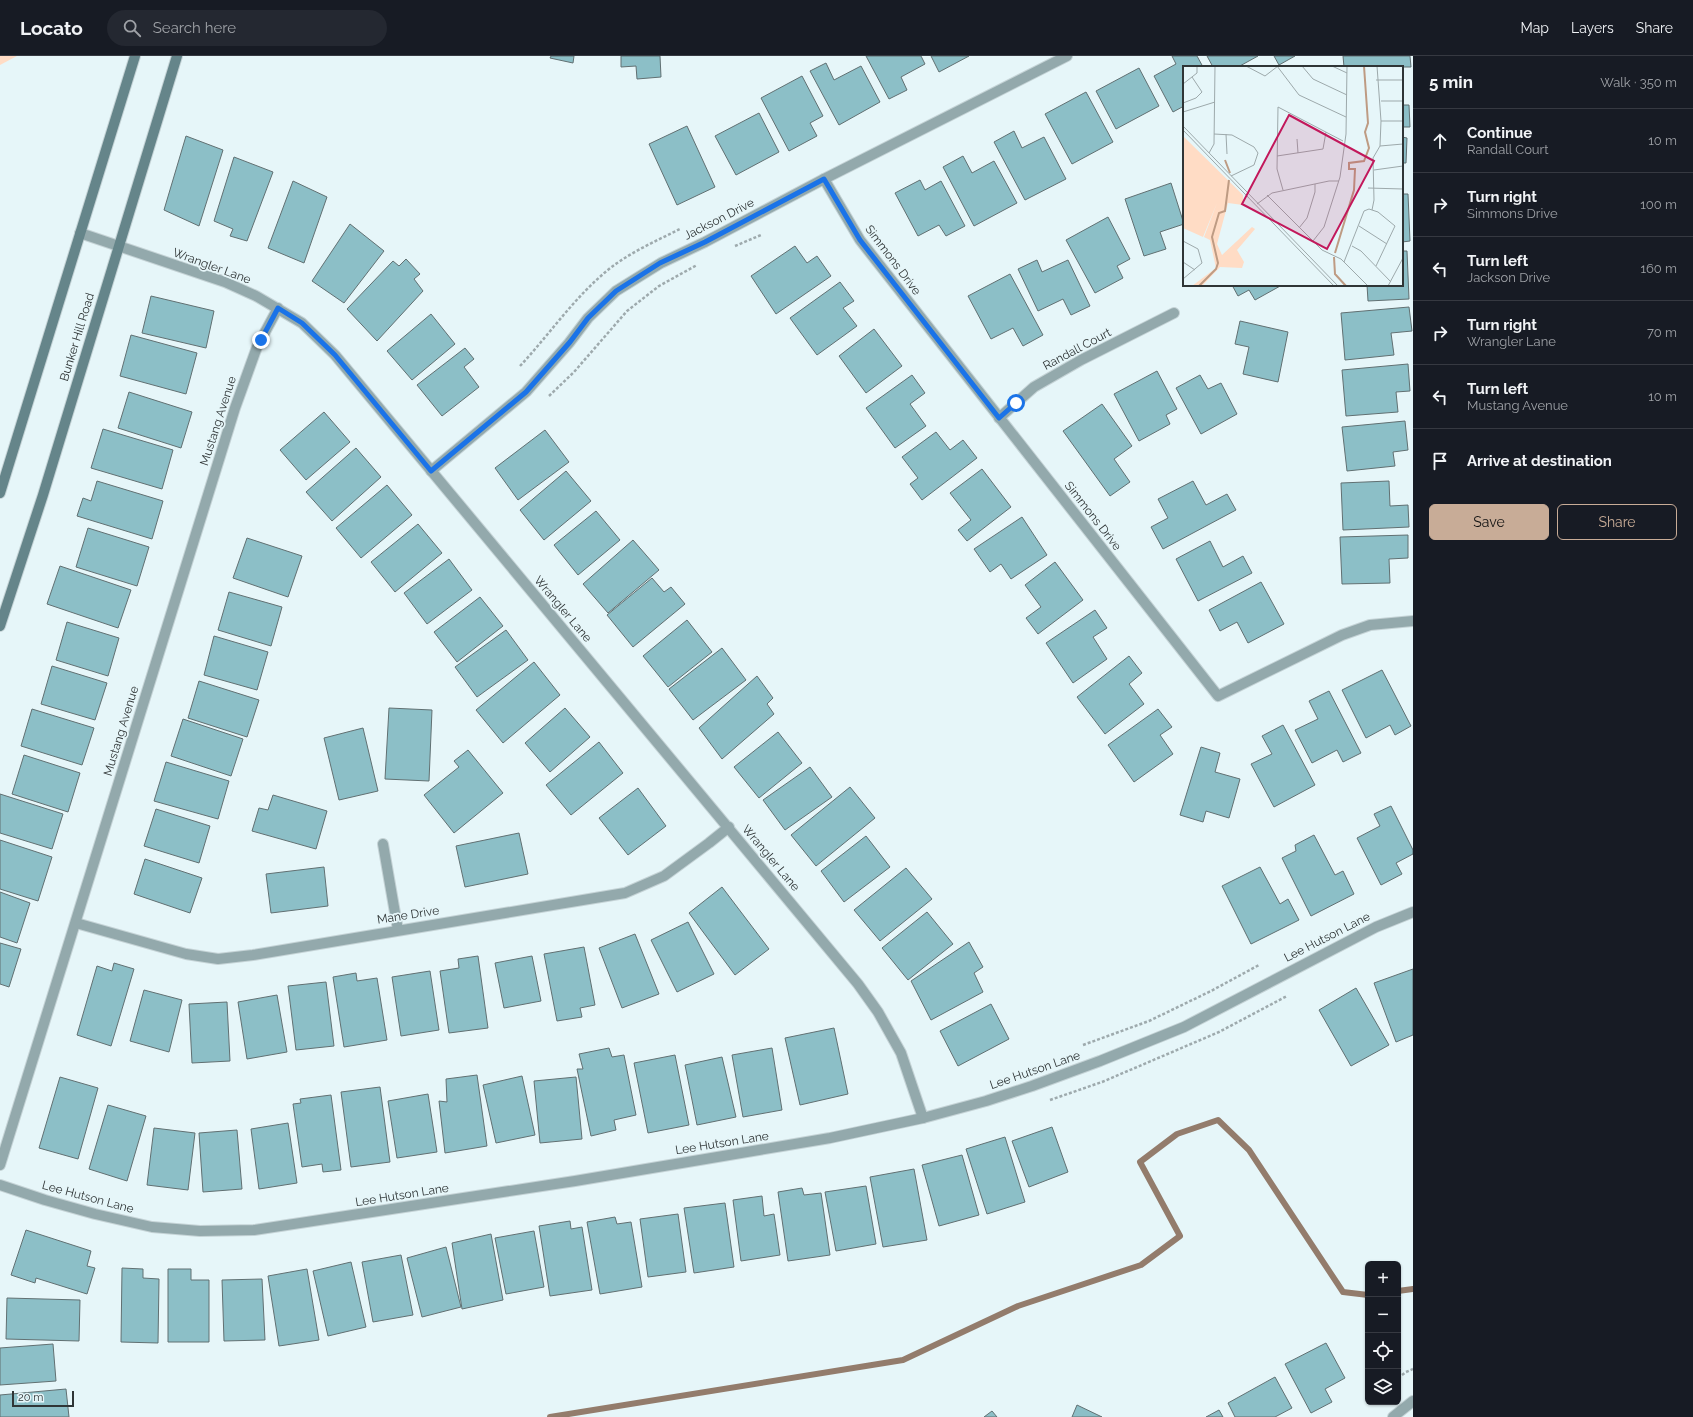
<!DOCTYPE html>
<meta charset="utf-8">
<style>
:root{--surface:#171b24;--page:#242831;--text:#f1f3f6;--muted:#9ea1a6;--line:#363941;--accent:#c8ac97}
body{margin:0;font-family:Raleway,sans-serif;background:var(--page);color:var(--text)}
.controls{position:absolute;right:12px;bottom:12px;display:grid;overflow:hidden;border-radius:6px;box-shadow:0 1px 3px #0004}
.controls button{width:36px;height:36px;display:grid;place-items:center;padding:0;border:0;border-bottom:1px solid var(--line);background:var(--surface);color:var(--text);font:20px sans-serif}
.scale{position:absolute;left:12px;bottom:10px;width:62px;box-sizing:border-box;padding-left:4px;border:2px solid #2f3536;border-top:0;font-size:11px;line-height:14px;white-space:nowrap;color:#2f3536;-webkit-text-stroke:3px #e6f6f9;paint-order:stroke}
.stop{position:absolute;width:12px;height:12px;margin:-9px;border:3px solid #1a73e8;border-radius:50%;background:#fff}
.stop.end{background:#1a73e8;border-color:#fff;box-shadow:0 1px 4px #0008}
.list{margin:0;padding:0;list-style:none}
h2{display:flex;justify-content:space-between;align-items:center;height:52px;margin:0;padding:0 16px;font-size:17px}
h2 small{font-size:13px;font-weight:400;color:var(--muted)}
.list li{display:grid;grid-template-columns:26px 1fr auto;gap:12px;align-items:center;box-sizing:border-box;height:64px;padding:0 16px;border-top:1px solid var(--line)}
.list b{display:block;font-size:15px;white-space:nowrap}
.list p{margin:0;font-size:13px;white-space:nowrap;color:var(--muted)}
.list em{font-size:13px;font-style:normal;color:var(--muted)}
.actions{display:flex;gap:8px;padding:12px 16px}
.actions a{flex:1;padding:9px 0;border:1px solid var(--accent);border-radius:6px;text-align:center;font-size:14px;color:var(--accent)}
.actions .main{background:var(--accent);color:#111}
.icon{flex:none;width:22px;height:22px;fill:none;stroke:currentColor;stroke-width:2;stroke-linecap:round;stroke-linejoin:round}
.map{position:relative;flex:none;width:1413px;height:1361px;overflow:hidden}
header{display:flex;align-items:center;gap:24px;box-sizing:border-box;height:56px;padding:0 20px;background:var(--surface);border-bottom:1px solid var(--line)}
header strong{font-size:19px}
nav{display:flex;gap:22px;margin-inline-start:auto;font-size:14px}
.search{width:280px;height:36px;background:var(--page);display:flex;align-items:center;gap:10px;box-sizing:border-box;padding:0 14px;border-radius:22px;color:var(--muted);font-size:15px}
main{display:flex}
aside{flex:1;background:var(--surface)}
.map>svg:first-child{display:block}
</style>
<header>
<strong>Locato</strong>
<div class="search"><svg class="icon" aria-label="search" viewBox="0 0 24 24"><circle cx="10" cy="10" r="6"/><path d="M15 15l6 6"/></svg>Search here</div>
<nav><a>Map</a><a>Layers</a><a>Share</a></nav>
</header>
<main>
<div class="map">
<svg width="1413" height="1361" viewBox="0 0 1413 1361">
<rect width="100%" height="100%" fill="#e6f6f9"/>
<!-- green -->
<path fill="#ffdcc5" d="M0 0H17L0 9Z"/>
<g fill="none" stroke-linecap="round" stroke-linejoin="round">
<!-- stream -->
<g stroke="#937c6c" stroke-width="6">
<path d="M1398 1235 1413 1233"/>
<path d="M550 1361 903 1304 1018 1250 1141 1209 1180 1180 1140 1106 1177 1078 1218 1064 1249 1094 1343 1236 1368 1239"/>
</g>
</g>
<!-- building -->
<g fill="#8cbfc7" stroke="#617072">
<path d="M551 0H574L573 7 550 2Z"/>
<path d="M621 0H660L661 21 637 23 636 10 621 11Z"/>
<path d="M866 0H921L925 8 901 21 907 34 889 43Z"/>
<path d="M931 0H969L939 16Z"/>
<path d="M1172 0H1197L1203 11H1184V50L1173 56 1154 20 1176 8Z"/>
<path d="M1207 0H1258L1238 11H1213Z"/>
<path d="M1274 0H1295L1279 9Z"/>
<path d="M1343 0H1410L1411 11H1344Z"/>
<path d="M826 7 834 24 861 10 880 46 839 69 810 15Z"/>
<path d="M1139 12 1159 50 1116 73 1096 35Z"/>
<path d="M802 20 823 60 810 67 817 80 789 95 761 42Z"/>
<path d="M1086 36 1113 86 1072 108 1045 58Z"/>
<path d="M1402 49H1409L1410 71H1402Z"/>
<path d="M759 57 779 96 736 119 715 80Z"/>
<path d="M687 70 715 131 677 149 649 88Z"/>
<path d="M1014 75 1022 92 1044 81 1066 123 1025 144 994 86Z"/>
<path d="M186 80 223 94 199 170 164 154Z"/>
<path d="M1402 81 1407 82 1406 107H1402Z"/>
<path d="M963 100 972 117 994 105 1017 147 974 170 943 111Z"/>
<path d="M234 101 273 116 247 185 230 180 233 173 214 165Z"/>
<path d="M920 124 925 134 941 125 965 170 946 180 939 169 918 180 895 137Z"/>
<path d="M293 125 327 141 304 207 268 192Z"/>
<path d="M1171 127 1184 168 1160 176 1166 193 1144 200 1125 143Z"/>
<path d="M1402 138H1408L1410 185 1402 186Z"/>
<path d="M1108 161 1130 203 1117 210 1123 222 1095 237 1066 184Z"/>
<path d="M350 168 384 195 344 247 312 225Z"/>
<path d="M795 190 807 207 817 200 831 220 776 258 751 220Z"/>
<path d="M1402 195H1407L1409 243 1368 245 1367 229H1357H1402Z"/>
<path d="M406 203 420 218 414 223 423 235 377 285 347 253 393 205 399 210Z"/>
<path d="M1037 204 1042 216 1068 204 1090 250 1071 259 1063 243 1038 255 1018 213Z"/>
<path d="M1010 218 1043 279 1023 290 1013 272 991 283 968 240Z"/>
<path d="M840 226 854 245 843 252 857 270 817 299 790 262Z"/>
<path d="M1232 229H1282L1255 244 1249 234 1238 240Z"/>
<path d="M151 240 214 255 206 292 142 277Z"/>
<path d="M1409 251 1412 275 1391 277 1394 299 1345 304 1341 257Z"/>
<path d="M431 258 455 288 412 324 387 295Z"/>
<path d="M1240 265 1288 276 1278 326 1243 318 1249 291 1235 288Z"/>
<path d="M874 273 902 310 866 337 839 300Z"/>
<path d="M131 279 197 297 186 338 120 320Z"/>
<path d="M465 292 474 303 464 311 479 331 442 360 417 329Z"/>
<path d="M1408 308 1410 335 1396 336 1398 356 1346 360 1342 314Z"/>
<path d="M1157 315 1177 353 1166 359 1170 368 1139 385 1114 338Z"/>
<path d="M912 319 925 337 910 348 926 370 895 392 866 352Z"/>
<path d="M1200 319 1208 333 1221 327 1237 358 1201 378 1176 332Z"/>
<path d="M129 336 192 356 181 392 118 372Z"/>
<path d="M1102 348 1132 390 1114 403 1130 426 1110 440 1063 375Z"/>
<path d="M324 356 350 386 306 424 280 394Z"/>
<path d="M1405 365 1408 394 1393 396 1395 410 1347 415 1342 371Z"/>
<path d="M103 373 173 394 162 433 91 412Z"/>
<path d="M545 374 569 406 518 444 495 412Z"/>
<path d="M936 376 950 394 963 384 977 402 922 444 910 428 918 422 902 401Z"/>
<path d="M356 392 381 421 332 465 306 436Z"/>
<path d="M982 413 1011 451 967 485 958 474 971 464 950 437Z"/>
<path d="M566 415 591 445 544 484 520 454Z"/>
<path d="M97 425 163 445 152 483 77 460 83 442 91 445Z"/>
<path d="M1193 425 1206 449 1227 438 1236 454 1163 493 1151 471 1168 462 1158 443Z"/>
<path d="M1389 425 1390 450 1408 449 1409 471 1343 474 1341 427Z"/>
<path d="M387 429 412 459 361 502 336 472Z"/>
<path d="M596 455 620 484 578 519 554 489Z"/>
<path d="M1022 461 1047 499 1011 523 1001 508 990 516 974 493Z"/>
<path d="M418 468 442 497 395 536 371 506Z"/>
<path d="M88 472 149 491 137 530 76 511Z"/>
<path d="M1408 479V502L1389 503 1390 527 1342 528 1340 481Z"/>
<path d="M247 482 302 500 288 541 233 522Z"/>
<path d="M633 484 659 514 608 557 583 528Z"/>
<path d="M1210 485 1223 511 1243 500 1252 517 1198 545 1176 503Z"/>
<path d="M449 503 472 534 427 568 404 537Z"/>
<path d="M1055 506 1083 544 1038 578 1026 562 1041 551 1025 529Z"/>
<path d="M60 510 131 534 118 572 47 548Z"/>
<path d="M652 522 664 536 671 531 685 548 633 591 607 559Z"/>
<path d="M1261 526 1284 568 1248 587 1237 566 1220 575 1209 554Z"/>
<path d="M229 536 282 551 271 590 218 574Z"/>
<path d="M480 541 503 570 457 606 434 576Z"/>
<path d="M1095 554 1107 572 1093 581 1107 603 1073 627 1046 587Z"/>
<path d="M687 564 712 596 668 631 643 600Z"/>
<path d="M67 566 119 582 108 620 56 604Z"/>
<path d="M506 574 528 604 477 641 455 611Z"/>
<path d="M214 580 268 596 257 634 204 619Z"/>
<path d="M722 592 746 624 693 664 669 633Z"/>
<path d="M1129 600 1142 617 1129 628 1144 648 1105 678 1077 641Z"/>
<path d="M534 606 560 639 503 687 476 654Z"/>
<path d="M52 610 107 627 95 664 41 648Z"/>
<path d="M1382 614 1411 670 1395 679 1390 669 1366 682 1342 634Z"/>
<path d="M757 620 773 642 767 648 774 658 722 703 699 672Z"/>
<path d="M199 625 259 644 247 681 188 662Z"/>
<path d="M1329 635 1361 697 1343 706 1337 694 1312 707 1295 674 1318 663 1309 645Z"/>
<path d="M389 652 432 654 429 725 385 723Z"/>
<path d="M565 652 590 681 550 716 525 687Z"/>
<path d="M32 653 94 672 82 709 21 690Z"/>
<path d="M1158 653 1172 671 1160 679 1173 698 1134 726 1108 689Z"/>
<path d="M183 663 243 683 231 720 171 700Z"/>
<path d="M1283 669 1315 729 1274 751 1251 708 1272 698 1262 680Z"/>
<path d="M363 672 378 735 339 744 324 682Z"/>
<path d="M778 676 802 707 759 742 734 711Z"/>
<path d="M599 686 623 717 571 759 546 729Z"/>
<path d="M1201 691 1220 697 1215 716 1240 723 1229 762 1206 755 1203 766 1180 759Z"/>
<path d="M468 694 503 737 454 777 424 739 459 711 454 705Z"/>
<path d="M24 699 80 717 68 756 12 738Z"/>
<path d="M166 706 229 725 218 763 154 745Z"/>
<path d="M810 711 832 741 785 774 763 744Z"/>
<path d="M850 731 875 762 816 810 791 779Z"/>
<path d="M638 732 666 770 628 799 599 762Z"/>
<path d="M0 738 63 758 52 793 0 777Z"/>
<path d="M273 739 327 755 316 793 252 775 259 752 268 754Z"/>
<path d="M1391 750 1413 794V798L1396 807 1402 818 1381 829 1357 782 1380 770 1374 758Z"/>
<path d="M156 753 210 770 199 807 144 790Z"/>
<path d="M519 777 528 818 465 831 456 790Z"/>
<path d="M1314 779 1335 819 1343 815 1354 838 1311 860 1282 802 1296 795 1295 789Z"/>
<path d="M866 780 890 811 844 846 821 815Z"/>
<path d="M0 784 52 801 38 845 0 833Z"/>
<path d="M145 803 202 822 190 857 134 838Z"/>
<path d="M324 811 328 850 271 857 266 818Z"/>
<path d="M1260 811 1280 848 1288 843 1299 864 1251 888 1222 830Z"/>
<path d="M906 812 932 843 880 885 854 854Z"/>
<path d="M722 831 769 893 735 919 689 857Z"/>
<path d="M0 836 30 847 17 887 0 881Z"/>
<path d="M927 856 953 888 908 924 882 892Z"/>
<path d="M688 866 714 918 677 936 651 884Z"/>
<path d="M635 878 659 938 622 952 599 892Z"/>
<path d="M969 886 983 911 974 917 983 936 931 964 911 925Z"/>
<path d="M0 887 21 893 9 931 0 928Z"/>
<path d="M584 891 595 949 580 952 582 961 557 965 544 898Z"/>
<path d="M478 900 488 972 449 977 440 915 459 912 458 903Z"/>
<path d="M532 900 541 945 504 952 495 907Z"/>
<path d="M114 907 134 913 111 990 77 979 97 910 112 915Z"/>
<path d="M1413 913V979L1396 986 1374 927Z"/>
<path d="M430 915 439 974 401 980 392 921Z"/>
<path d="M356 917 357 925 377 922 387 984 344 991 333 921Z"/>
<path d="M326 926 334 990 296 994 288 930Z"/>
<path d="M1356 932 1389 989 1351 1010 1319 954Z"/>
<path d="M144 934 182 944 169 996 130 985Z"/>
<path d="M277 939 287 996 247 1003 238 946Z"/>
<path d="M227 946 230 1005 192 1007 189 948Z"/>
<path d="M991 948 1009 983 958 1010 940 975Z"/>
<path d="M834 972 848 1038 800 1049 785 982Z"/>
<path d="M609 992 612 1001 624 999 636 1059 614 1064 616 1074 591 1080 577 1013H583L579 998Z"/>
<path d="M772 992 782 1054 743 1061 732 999Z"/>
<path d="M675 999 689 1069 648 1077 634 1007Z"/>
<path d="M722 1001 736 1061 697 1069 685 1009Z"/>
<path d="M477 1019 487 1090 445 1097 439 1045 447 1046 446 1023Z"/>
<path d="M522 1020 535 1079 496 1087 483 1029Z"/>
<path d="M60 1021 98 1032 78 1103 39 1092Z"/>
<path d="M576 1021 582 1083 540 1087 534 1025Z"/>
<path d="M380 1031 390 1106 351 1111 341 1036Z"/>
<path d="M428 1038 437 1096 397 1102 388 1045Z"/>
<path d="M331 1039 341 1114 323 1116 322 1108 302 1111 293 1048 301 1047 300 1043Z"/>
<path d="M108 1049 146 1060 127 1125 89 1113Z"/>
<path d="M288 1067 297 1127 259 1133 251 1073Z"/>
<path d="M1052 1071 1068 1116 1029 1131 1012 1085Z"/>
<path d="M154 1072 195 1077 188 1134 147 1129Z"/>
<path d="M237 1074 242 1133 203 1136 199 1077Z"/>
<path d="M1005 1081 1025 1146 987 1158 966 1093Z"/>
<path d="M962 1099 979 1159 939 1170 922 1109Z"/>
<path d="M914 1113 927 1184 883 1191 870 1121Z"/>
<path d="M866 1130 876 1188 836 1195 825 1136Z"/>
<path d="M802 1132 804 1139 821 1137 830 1199 788 1205 778 1136Z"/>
<path d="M762 1140 764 1160 774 1158 780 1199 741 1205 733 1144Z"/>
<path d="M725 1147 734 1211 694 1217 684 1152Z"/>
<path d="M678 1158 686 1216 648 1221 640 1163Z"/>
<path d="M615 1161 617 1168 631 1166 642 1231 600 1238 587 1166Z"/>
<path d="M570 1165 571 1173 582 1171 592 1234 550 1240 539 1170Z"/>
<path d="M26 1174 91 1195 87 1210 95 1212 87 1238 36 1222 35 1227 11 1219Z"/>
<path d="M534 1175 544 1231 506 1238 495 1182Z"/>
<path d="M491 1178 503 1244 462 1253 452 1187Z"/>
<path d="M446 1191 461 1251 422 1261 407 1202Z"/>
<path d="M401 1199 413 1259 373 1266 362 1206Z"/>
<path d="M351 1206 366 1271 328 1280 313 1215Z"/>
<path d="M122 1212 143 1213V1222L159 1223 158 1287 121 1286Z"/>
<path d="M168 1213H191V1224H209V1286H168Z"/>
<path d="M307 1213 319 1284 279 1290 268 1220Z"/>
<path d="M262 1223 265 1284 224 1285 222 1224Z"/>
<path d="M7 1242 80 1244 79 1285 6 1283Z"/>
<path d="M1326 1287 1345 1322 1325 1333 1332 1346 1311 1357 1285 1308Z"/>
<path d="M53 1288 56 1325 0 1329V1292Z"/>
<path d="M1275 1321 1292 1352 1275 1361H1235L1228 1347Z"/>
<path d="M66 1333 69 1361H0V1339Z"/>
<path d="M1077 1349 1102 1361H1072Z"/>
<path d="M1219 1354 1223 1361H1206Z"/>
<path d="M992 1355 997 1361H984Z"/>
</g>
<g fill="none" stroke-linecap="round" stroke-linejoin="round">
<!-- street casing -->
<g stroke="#c5d3d6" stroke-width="12">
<g id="street">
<path d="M824 123 860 184 1218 640 1342 579 1370 569 1413 565"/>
<path d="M80 177 225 226 256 240 302 267 335 299 858 928 878 956 901 997 923 1062"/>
<path d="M999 362 1034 331 1081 304 1174 257"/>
<path d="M431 415 526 336 569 287 588 262 616 235 661 207 705 186 824 123 1067 0"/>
<path d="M383 788 398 874"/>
<path d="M76 867 186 898 218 903 253 899 625 837 664 820 709 787 729 771"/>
<path d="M0 1109 235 352 257 291 278 252"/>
<path d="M0 1129 45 1144 95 1158 152 1171 200 1175 254 1174 575 1125 830 1082 923 1062 986 1045 1032 1030 1100 1005 1184 971 1376 871 1413 856"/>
<path d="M1393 1361 1413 1345"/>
</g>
</g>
<!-- secondary casing -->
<g stroke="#c5d3d6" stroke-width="12">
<g id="secondary">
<path d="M0 437 135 0"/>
<path d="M0 570 43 439 177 0"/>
</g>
</g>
<!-- path -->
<g stroke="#9eaaad" stroke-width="2.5" stroke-dasharray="3 2" stroke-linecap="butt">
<path d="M735 190 761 179"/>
<path d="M520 310C548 280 571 246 602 219 624 199 654 186 680 173"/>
<path d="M549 340 574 316 627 255 659 230 697 209"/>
<path d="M1083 989 1149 965 1211 935 1259 909"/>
<path d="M1050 1044 1102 1026 1219 976 1287 940"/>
<path d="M1398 1322 1406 1316 1413 1313"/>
</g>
<!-- street -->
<use href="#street" stroke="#93a9ac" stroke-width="10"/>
<!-- secondary -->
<use href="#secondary" stroke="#65858a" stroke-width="10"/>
</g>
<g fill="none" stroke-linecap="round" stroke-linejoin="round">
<!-- route -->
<path stroke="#1a73e8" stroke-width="5" d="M261 284 278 252 302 267 335 299 431 415 526 336 570 286 588 262 616 235 660 207 705 186 824 123 860 184 999 362 1016 347"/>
</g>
<g text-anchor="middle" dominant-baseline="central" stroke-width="3.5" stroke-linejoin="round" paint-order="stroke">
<!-- street labels -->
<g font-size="12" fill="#2f3536" stroke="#e6f6f9">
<text transform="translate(719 163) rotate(-27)">Jackson Drive</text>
<text transform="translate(893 204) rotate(53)">Simmons Drive</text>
<text transform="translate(212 210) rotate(20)">Wrangler Lane</text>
<text transform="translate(77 281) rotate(-73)">Bunker Hill Road</text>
<text transform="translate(1077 293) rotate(-28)">Randall Court</text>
<text transform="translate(218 365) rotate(-72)">Mustang Avenue</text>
<text transform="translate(1093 460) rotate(52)">Simmons Drive</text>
<text transform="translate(563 553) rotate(50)">Wrangler Lane</text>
<text transform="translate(121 675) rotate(-73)">Mustang Avenue</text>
<text transform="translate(771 802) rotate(50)">Wrangler Lane</text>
<text transform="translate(408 859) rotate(-9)">Mane Drive</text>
<text transform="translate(1327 881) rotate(-27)">Lee Hutson Lane</text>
<text transform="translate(1035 1014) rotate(-19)">Lee Hutson Lane</text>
<text transform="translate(722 1087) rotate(-9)">Lee Hutson Lane</text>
<text transform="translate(402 1139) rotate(-9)">Lee Hutson Lane</text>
<text transform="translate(88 1141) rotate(15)">Lee Hutson Lane</text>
</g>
</g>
<!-- overview -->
<g transform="translate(1183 10)">
<rect width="220" height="220" fill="#e6f6f9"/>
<path d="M0 70 60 129V139L45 137 34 178 39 189 69 161 72 163 54 184 61 196 59 202 37 201 19 220H9L33 202 27 174 21 171 34 137 20 171 0 162Z" fill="#ffdcc5"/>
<path fill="none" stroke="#be9b83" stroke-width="2" d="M42 94 47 107M152 187 171 124 172 103H166V97L181 95 186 82 182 66 185 57 181 0M151 191 152 208 163 220M16 220 33 203 35 197 29 171 36 147 42 145 46 114"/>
<path fill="none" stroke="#9da9ab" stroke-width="1" d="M63 0 82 10 95 0M94 0 116 29 163 51M119 0 130 13 164 29M149 0 164 7M193 14H220M0 18 14 7V0M198 35H220M0 37 13 32 19 26 9 11M0 46 32 36M198 55H220M0 60 155 220M0 64 151 220M31 68 49 69 71 81 75 87 71 99 48 110M43 68 44 88M114 73 115 87M197 80 220 78M26 87 31 78 32 0M94 90 140 83 143 66M191 104 220 100M185 122 220 123M100 124 94 103 95 41 160 75M84 129 139 184 158 193 185 220M74 138 89 127 146 115H156M189 144 191 134 190 92 197 80 198 55 194 0M176 160 204 178M116 162 124 152 132 126V118M0 175 15 183 19 197 0 213M130 175 141 161 157 111 163 68 164 0M169 180 178 185 208 216M0 196 12 204M161 196 181 145 186 143 195 146 212 160 193 200M205 220 220 192"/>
<path fill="#c2185b" fill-opacity="0.15" stroke="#c2185b" stroke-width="2" d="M106 49 191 95 144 183 59 138Z"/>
<rect width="220" height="220" fill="none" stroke="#2f3536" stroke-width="2"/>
</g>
</svg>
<div class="controls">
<button>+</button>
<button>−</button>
<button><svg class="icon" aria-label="locate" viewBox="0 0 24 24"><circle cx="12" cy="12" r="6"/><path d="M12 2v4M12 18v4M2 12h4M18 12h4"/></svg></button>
<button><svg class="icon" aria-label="layers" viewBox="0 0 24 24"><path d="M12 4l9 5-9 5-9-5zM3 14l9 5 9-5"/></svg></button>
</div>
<div class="scale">20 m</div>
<div class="stop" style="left:1016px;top:347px"></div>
<div class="stop end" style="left:261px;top:284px"></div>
</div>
<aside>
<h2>5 min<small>Walk · 350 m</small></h2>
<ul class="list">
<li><svg class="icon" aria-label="ahead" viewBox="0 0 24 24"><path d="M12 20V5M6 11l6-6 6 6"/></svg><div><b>Continue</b><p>Randall Court</p></div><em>10 m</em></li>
<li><svg class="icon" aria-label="right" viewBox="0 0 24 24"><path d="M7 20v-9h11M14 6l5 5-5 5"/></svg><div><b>Turn right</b><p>Simmons Drive</p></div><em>100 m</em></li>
<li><svg class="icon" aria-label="left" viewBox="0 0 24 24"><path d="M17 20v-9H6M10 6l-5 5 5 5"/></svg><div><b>Turn left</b><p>Jackson Drive</p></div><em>160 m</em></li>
<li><svg class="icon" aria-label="right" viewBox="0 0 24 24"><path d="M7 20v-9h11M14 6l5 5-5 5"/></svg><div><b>Turn right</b><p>Wrangler Lane</p></div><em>70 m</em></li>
<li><svg class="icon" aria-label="left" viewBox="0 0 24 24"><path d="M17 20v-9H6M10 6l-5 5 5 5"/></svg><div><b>Turn left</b><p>Mustang Avenue</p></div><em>10 m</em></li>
<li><svg class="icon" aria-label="arrive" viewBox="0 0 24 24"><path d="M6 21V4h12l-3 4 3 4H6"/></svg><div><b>Arrive at destination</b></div></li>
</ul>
<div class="actions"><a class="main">Save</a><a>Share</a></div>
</aside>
</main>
